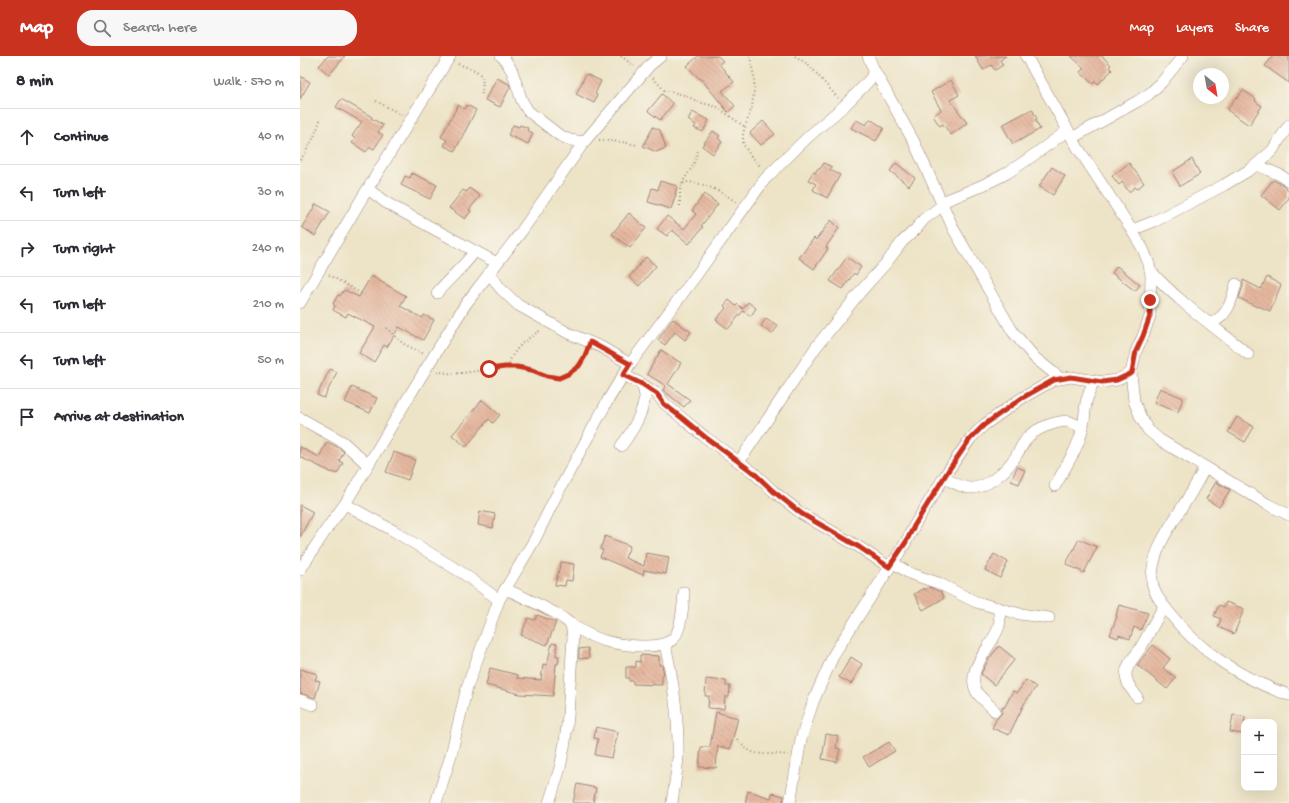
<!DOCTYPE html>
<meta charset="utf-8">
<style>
:root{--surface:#fff;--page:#f7f7f7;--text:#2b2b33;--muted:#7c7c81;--line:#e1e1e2;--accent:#c8321e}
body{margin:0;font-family:"Gochi Hand",sans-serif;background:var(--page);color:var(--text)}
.controls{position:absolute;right:12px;bottom:12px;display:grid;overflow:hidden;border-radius:8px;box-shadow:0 4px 16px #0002}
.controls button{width:36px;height:36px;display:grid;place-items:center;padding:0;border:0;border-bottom:1px solid var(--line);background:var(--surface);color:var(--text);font:20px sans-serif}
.compass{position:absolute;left:893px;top:12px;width:36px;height:36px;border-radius:50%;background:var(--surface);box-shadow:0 4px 16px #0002;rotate:149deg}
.stop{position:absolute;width:12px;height:12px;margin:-9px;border:3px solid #c8321e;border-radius:50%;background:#fff}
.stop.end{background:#c8321e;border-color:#fff;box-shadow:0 1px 4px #0008}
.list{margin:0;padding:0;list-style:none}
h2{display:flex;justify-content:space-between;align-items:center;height:52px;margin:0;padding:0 16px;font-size:17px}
h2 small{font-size:13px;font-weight:400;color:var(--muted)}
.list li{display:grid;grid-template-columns:26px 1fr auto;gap:12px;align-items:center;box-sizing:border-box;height:56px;padding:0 16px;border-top:1px solid var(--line)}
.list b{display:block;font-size:15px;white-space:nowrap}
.list em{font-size:13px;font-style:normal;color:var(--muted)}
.icon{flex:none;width:22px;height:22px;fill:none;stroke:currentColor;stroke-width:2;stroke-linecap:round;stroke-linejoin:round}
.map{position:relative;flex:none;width:989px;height:747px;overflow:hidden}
header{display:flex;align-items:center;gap:24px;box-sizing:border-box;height:56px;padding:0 20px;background:var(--accent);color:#fff}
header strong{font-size:19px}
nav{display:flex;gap:22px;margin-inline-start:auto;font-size:14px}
.search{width:280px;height:36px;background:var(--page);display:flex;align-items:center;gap:10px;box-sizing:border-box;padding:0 14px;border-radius:16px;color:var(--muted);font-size:15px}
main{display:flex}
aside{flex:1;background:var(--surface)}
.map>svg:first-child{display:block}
</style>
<header>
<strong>Map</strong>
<div class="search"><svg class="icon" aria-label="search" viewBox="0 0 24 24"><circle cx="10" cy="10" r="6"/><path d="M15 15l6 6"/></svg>Search here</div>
<nav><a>Map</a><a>Layers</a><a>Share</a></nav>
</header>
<main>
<aside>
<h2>8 min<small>Walk · 570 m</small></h2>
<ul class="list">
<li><svg class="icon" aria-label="ahead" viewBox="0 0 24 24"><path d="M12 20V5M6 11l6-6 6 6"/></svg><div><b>Continue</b></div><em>40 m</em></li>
<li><svg class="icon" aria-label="left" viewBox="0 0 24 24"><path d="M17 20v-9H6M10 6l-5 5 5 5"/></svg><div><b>Turn left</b></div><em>30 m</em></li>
<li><svg class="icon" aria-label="right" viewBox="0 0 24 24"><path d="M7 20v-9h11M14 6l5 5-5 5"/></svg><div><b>Turn right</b></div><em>240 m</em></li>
<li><svg class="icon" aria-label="left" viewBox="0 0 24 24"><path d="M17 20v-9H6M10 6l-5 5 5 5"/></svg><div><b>Turn left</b></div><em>210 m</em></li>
<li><svg class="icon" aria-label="left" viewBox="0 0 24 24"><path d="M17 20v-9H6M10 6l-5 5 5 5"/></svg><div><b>Turn left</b></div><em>50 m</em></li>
<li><svg class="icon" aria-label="arrive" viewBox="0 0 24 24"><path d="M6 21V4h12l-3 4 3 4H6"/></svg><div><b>Arrive at destination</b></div></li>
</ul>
</aside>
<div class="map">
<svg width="989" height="747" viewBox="0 0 989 747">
<defs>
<pattern id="building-back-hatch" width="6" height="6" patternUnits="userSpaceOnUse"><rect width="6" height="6" fill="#e5b79e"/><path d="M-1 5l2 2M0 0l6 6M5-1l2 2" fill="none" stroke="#c69d88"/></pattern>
</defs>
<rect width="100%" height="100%" fill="#f7f3e8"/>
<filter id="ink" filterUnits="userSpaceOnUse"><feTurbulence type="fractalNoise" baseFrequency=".025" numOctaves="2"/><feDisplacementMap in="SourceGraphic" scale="8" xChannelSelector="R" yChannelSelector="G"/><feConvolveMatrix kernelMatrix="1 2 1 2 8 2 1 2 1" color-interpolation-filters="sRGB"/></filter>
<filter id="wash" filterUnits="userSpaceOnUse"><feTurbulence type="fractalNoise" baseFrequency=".012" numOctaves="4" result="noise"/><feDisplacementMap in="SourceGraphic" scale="16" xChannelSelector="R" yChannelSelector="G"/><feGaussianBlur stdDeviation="0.9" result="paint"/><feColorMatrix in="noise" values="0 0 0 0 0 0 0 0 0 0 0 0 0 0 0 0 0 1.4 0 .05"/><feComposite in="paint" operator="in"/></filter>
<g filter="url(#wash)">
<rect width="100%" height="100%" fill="#ede4c7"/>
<g id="blocks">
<!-- building -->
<g fill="url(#building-back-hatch)">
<path d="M28 0H45L29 19 19 10Z"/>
<path d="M398 0H418L423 5 419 8 434 26 422 35 435 50 428 56 402 24H401L387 10Z"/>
<path d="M675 0H706L700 4 703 9 695 14 691 9 683 14Z"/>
<path d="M771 0H802L811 9 809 11 812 14 798 28 795 25 793 28 780 16 784 12Z"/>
<path d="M973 0H989V27L965 10Z"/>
<path d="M286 18 301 25 295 38 297 39 294 47 276 38Z"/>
<path d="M0 20 10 26 0 43Z"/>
<path d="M197 22 209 28 210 31 200 51 185 44Z"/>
<path d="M651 24 659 39 650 44 667 67 651 79 643 68 640 70 633 60 641 54 631 36Z"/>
<path d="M943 34 956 43 955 45 962 50 949 69 927 54 936 41 937 42Z"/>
<path d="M362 38 373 48 360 64 348 55Z"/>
<path d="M41 43 72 61 71 62 83 69 78 76 83 79 74 93 70 91 66 96 52 87 55 83 52 80 62 66 36 51Z"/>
<path d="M158 49 165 53 167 49 176 54 155 95 144 90 147 84 141 81Z"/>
<path d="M732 53 737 63 735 64 740 73 713 88 702 69Z"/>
<path d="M392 56 409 64 403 76 394 72 396 69 388 64Z"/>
<path d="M570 63 584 72 576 85 551 72 556 64 566 69Z"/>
<path d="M463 65 475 78 461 89 450 77Z"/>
<path d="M213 69 219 71 220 69 228 72 227 74 233 77 228 88 208 79Z"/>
<path d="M353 71 360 74 366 92 356 96 343 90Z"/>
<path d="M413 75 420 80 418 82 422 86 413 98 402 90Z"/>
<path d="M892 103 900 118 880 130 872 116Z"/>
<path d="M524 107 532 111 530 114 540 119 527 142 513 134 516 128 508 124 513 116 515 117 518 112 520 113Z"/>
<path d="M596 107 615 122 609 130 590 115Z"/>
<path d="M829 107 844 127 837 133 835 131 829 136 822 126 819 129 812 120Z"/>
<path d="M752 111 765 120 753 139 739 130Z"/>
<path d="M112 117 137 129 130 143 101 129 105 120 110 122Z"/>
<path d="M973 124 983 129 989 135V142L980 154 961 139Z"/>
<path d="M360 125 377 130 375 138H376L371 153 348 146 352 132 358 134Z"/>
<path d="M169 132 180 140 169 154 171 155 165 163 149 152 163 134 167 136Z"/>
<path d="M404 138 418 148 401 170 403 171 389 188 372 174 367 180 357 173 367 160 384 173 396 158 392 155Z"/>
<path d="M16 148 30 156 15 180 2 171Z"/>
<path d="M329 157 346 172 330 192 312 178Z"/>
<path d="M531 164 539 172 526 191 528 193 514 213 499 202 514 182 516 184Z"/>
<path d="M346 201 356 210 339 230 329 221Z"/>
<path d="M547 201 561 211 556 219 554 217 543 233 530 225Z"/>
<path d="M817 210 840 229 835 235 812 217Z"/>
<path d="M71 220 106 240 100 250 122 262 124 259 134 264 123 284 99 271 87 291 84 289 74 306 59 297 75 271 48 257 46 261 33 254 35 250 33 248 38 239 40 240 44 234 59 241Z"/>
<path d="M967 221 981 229 970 255 958 250 957 251 939 242 943 230V224L961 233Z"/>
<path d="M429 244 436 250 438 248 443 253 448 246 456 252 451 260 443 255 428 273 416 264 426 252 424 250Z"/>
<path d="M466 262 478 270 472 278 461 270Z"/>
<path d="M373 263 391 276 385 284 375 276 365 289 358 284Z"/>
<path d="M361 294 381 307 368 328 390 344 384 351 364 335 363 334 366 330 347 318Z"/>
<path d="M30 313 37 316 24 342 17 339Z"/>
<path d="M52 331 77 342 70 357 45 346Z"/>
<path d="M860 332 883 342 878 356 854 347Z"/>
<path d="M182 344 200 359 193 367 189 363 166 391 152 379Z"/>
<path d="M937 361 954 371 945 386 928 376Z"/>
<path d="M27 386 39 392 44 396 39 405 43 407 37 418 33 416V417L0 401V391L19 401Z"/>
<path d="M94 396 115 404 108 424 86 416Z"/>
<path d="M717 411 725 414 719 428 711 425Z"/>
<path d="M916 426 930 434 919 451 906 443Z"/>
<path d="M0 449 13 456 0 481Z"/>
<path d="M180 455 195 458 193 472 178 469Z"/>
<path d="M305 480 330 490 325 502 344 510 346 497 369 501 366 518 344 514 343 519 300 501 303 494 300 493Z"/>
<path d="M779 483 797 491 784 517 766 508Z"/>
<path d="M694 498 708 506 700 522 685 514Z"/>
<path d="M261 506 274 508 272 525 266 524 265 530 255 529Z"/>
<path d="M629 531 641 536 644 542 623 554 614 538 624 532 625 534Z"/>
<path d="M926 546 944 553 934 578 918 571 921 563 914 560 919 549 924 551Z"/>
<path d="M819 549 848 557 841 574 834 571 830 583 819 579 818 582 810 579 817 560H816Z"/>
<path d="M237 559 256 566 247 589 221 579 228 562 235 564Z"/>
<path d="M252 587 257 588 256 600H259L258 608H256L253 640 220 638 186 629 190 612 218 619 217 622 241 624 243 608 247 609Z"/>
<path d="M853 589 870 603 863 612 876 622 867 633 837 609Z"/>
<path d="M699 590 715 603 694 629 681 618 688 604Z"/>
<path d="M288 592 289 602 279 603V593Z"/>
<path d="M340 599 359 600V609H362L364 619H362V629L333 628V625H329V622H326V611H336V605L340 606Z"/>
<path d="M551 601 562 608 551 628 539 621Z"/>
<path d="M0 613 17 618 15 624 20 625 15 642 0 637Z"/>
<path d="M406 623 426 625V630H430L429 641H425L424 653 408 652 409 640H405Z"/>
<path d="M726 624 736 631 724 648 709 679 692 672 697 662 702 657V651L704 652 713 635 717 637Z"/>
<path d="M416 656 438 662 430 693 418 690 416 712 399 711 401 691H410Z"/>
<path d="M933 659 945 661 943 678 930 676Z"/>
<path d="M296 671 318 676 312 702 295 699 298 683 294 682Z"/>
<path d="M526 678 538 680 536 692 540 693 537 706 522 703Z"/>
<path d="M589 686 595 695 569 711 563 701Z"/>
<path d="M277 728 296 732 293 747H273Z"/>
<path d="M448 735 471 742 472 737 484 740 483 747H445Z"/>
</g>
</g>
</g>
<g filter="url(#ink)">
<use href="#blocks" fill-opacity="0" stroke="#9c8279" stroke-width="1"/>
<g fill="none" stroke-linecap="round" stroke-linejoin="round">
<!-- minor casing -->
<g stroke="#9c8279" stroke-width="12">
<g id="minor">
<path d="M201 0 204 2 212 15 222 45 228 55 259 79 270 84 284 86"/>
<path d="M726 0 778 92 826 165 843 193 849 208 851 219 850 260 843 280 836 295 831 317 834 345 841 362 848 374 860 384 967 448 989 459"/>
<path d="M574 14 614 86 654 174 713 276 735 302 760 322"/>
<path d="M772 82 838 45 849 38 861 27 883 0"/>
<path d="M957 109 980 119 989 125"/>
<path d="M68 133 85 146 99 154 197 207"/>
<path d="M642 146C664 137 686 129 707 117 728 104 748 89 768 74"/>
<path d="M832 174 855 165 924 129 951 113 972 95 989 69"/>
<path d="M850 214C878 246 915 271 948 298"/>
<path d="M189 217 201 233 218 249 268 277 301 291 330 308"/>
<path d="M137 237C149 222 164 211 175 195"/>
<path d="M0 247 62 142 150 0"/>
<path d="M910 268C929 259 931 246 936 228"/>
<path d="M323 319 342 328 357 338 364 347 382 362 405 381 454 417 473 435 502 458 559 491 589 511"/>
<path d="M0 362 43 386 68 409"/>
<path d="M321 390C332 376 342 358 345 341 345 337 343 332 342 328"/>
<path d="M439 406 516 291 561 235 587 206 602 186 616 173 624 163 643 149"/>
<path d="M905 411C901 419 897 427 892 435 877 462 854 487 852 520 851 534 860 545 868 555 898 595 942 623 989 639"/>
<path d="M644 422C652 426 660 431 669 432 686 433 705 416 714 403 719 396 723 386 729 380 738 372 754 366 766 365 771 365 778 370 783 372"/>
<path d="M755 430 774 396 780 382 784 365 786 346 793 326"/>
<path d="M45 448 94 475 164 518 199 544"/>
<path d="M592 506 609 517 638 527 676 546 720 558 749 562"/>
<path d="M0 514 28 471 45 448 108 342 165 249 221 176 284 86 350 9 361 0"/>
<path d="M205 533C222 540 238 548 255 557 263 561 269 568 277 572 285 577 295 582 305 585 321 589 360 595 373 583 382 574 383 548 384 536"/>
<path d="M365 588C373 624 379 664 378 701 377 716 374 732 372 747"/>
<path d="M837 641C832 634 826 627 826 619 826 608 836 600 841 591 849 578 855 564 864 551"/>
<path d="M0 644 13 649"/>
<path d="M695 655C689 648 680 642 676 635 665 612 694 589 699 570 701 564 699 558 698 552"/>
<path d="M136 747 151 699 167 631 199 544 235 483 255 442 308 344 330 308 395 221 465 123 509 80 544 50 563 31 571 22 574 14 568 0"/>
<path d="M249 747 260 712 265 686 268 660 273 581 271 568"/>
<path d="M490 747 501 683 513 646 534 598 606 486 614 470 648 415 670 383 684 369 722 342 754 324 771 321 803 326 817 324 831 317"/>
</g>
</g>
<!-- path -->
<g stroke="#9c8279" stroke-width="2" stroke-dasharray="1 3" stroke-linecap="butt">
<path d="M321 0 334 10"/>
<path d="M450 0 454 21V35L452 51 443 77V88L450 99 461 111"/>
<path d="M495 0 509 9 538 42"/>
<path d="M158 8C180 16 186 15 181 41"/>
<path d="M353 22 364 34 384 39 399 46 417 51 445 71"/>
<path d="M76 45 102 59"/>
<path d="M299 84 322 86 337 89"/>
<path d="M0 104C9 91 16 79 20 64"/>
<path d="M382 128C388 115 396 110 397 95"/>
<path d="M380 150V131L385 126C403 126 423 136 437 147"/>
<path d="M29 219 64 239"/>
<path d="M86 272 104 288 124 298"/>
<path d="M208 311C212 293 227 283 241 274"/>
<path d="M137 315C164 323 190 308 216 311 230 312 245 323 258 322 269 322 282 306 286 296"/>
<path d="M437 683C454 705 464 695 488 699"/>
</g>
<!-- minor -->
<use href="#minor" stroke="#fff" stroke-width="11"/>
</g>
</g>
<g fill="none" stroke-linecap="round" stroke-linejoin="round" filter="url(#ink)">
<!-- route -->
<path stroke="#c8321e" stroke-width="5" d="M189 313 205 311H217L232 314 247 320 259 322 268 318 279 310 285 300 290 286 330 308 323 319 342 328 357 338 364 348 382 362 405 381 454 417 473 435 502 458 559 491 589 511 606 486 614 470 648 415 670 383 684 369 722 342 754 324 771 321 802 326 817 324 832 317 836 295 843 280 850 260V244"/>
</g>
</svg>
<div class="controls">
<button>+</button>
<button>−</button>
</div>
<svg class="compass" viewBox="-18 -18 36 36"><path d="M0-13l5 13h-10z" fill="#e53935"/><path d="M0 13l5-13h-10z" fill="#7c7c81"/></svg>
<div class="stop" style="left:189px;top:313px"></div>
<div class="stop end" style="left:850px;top:244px"></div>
</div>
</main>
